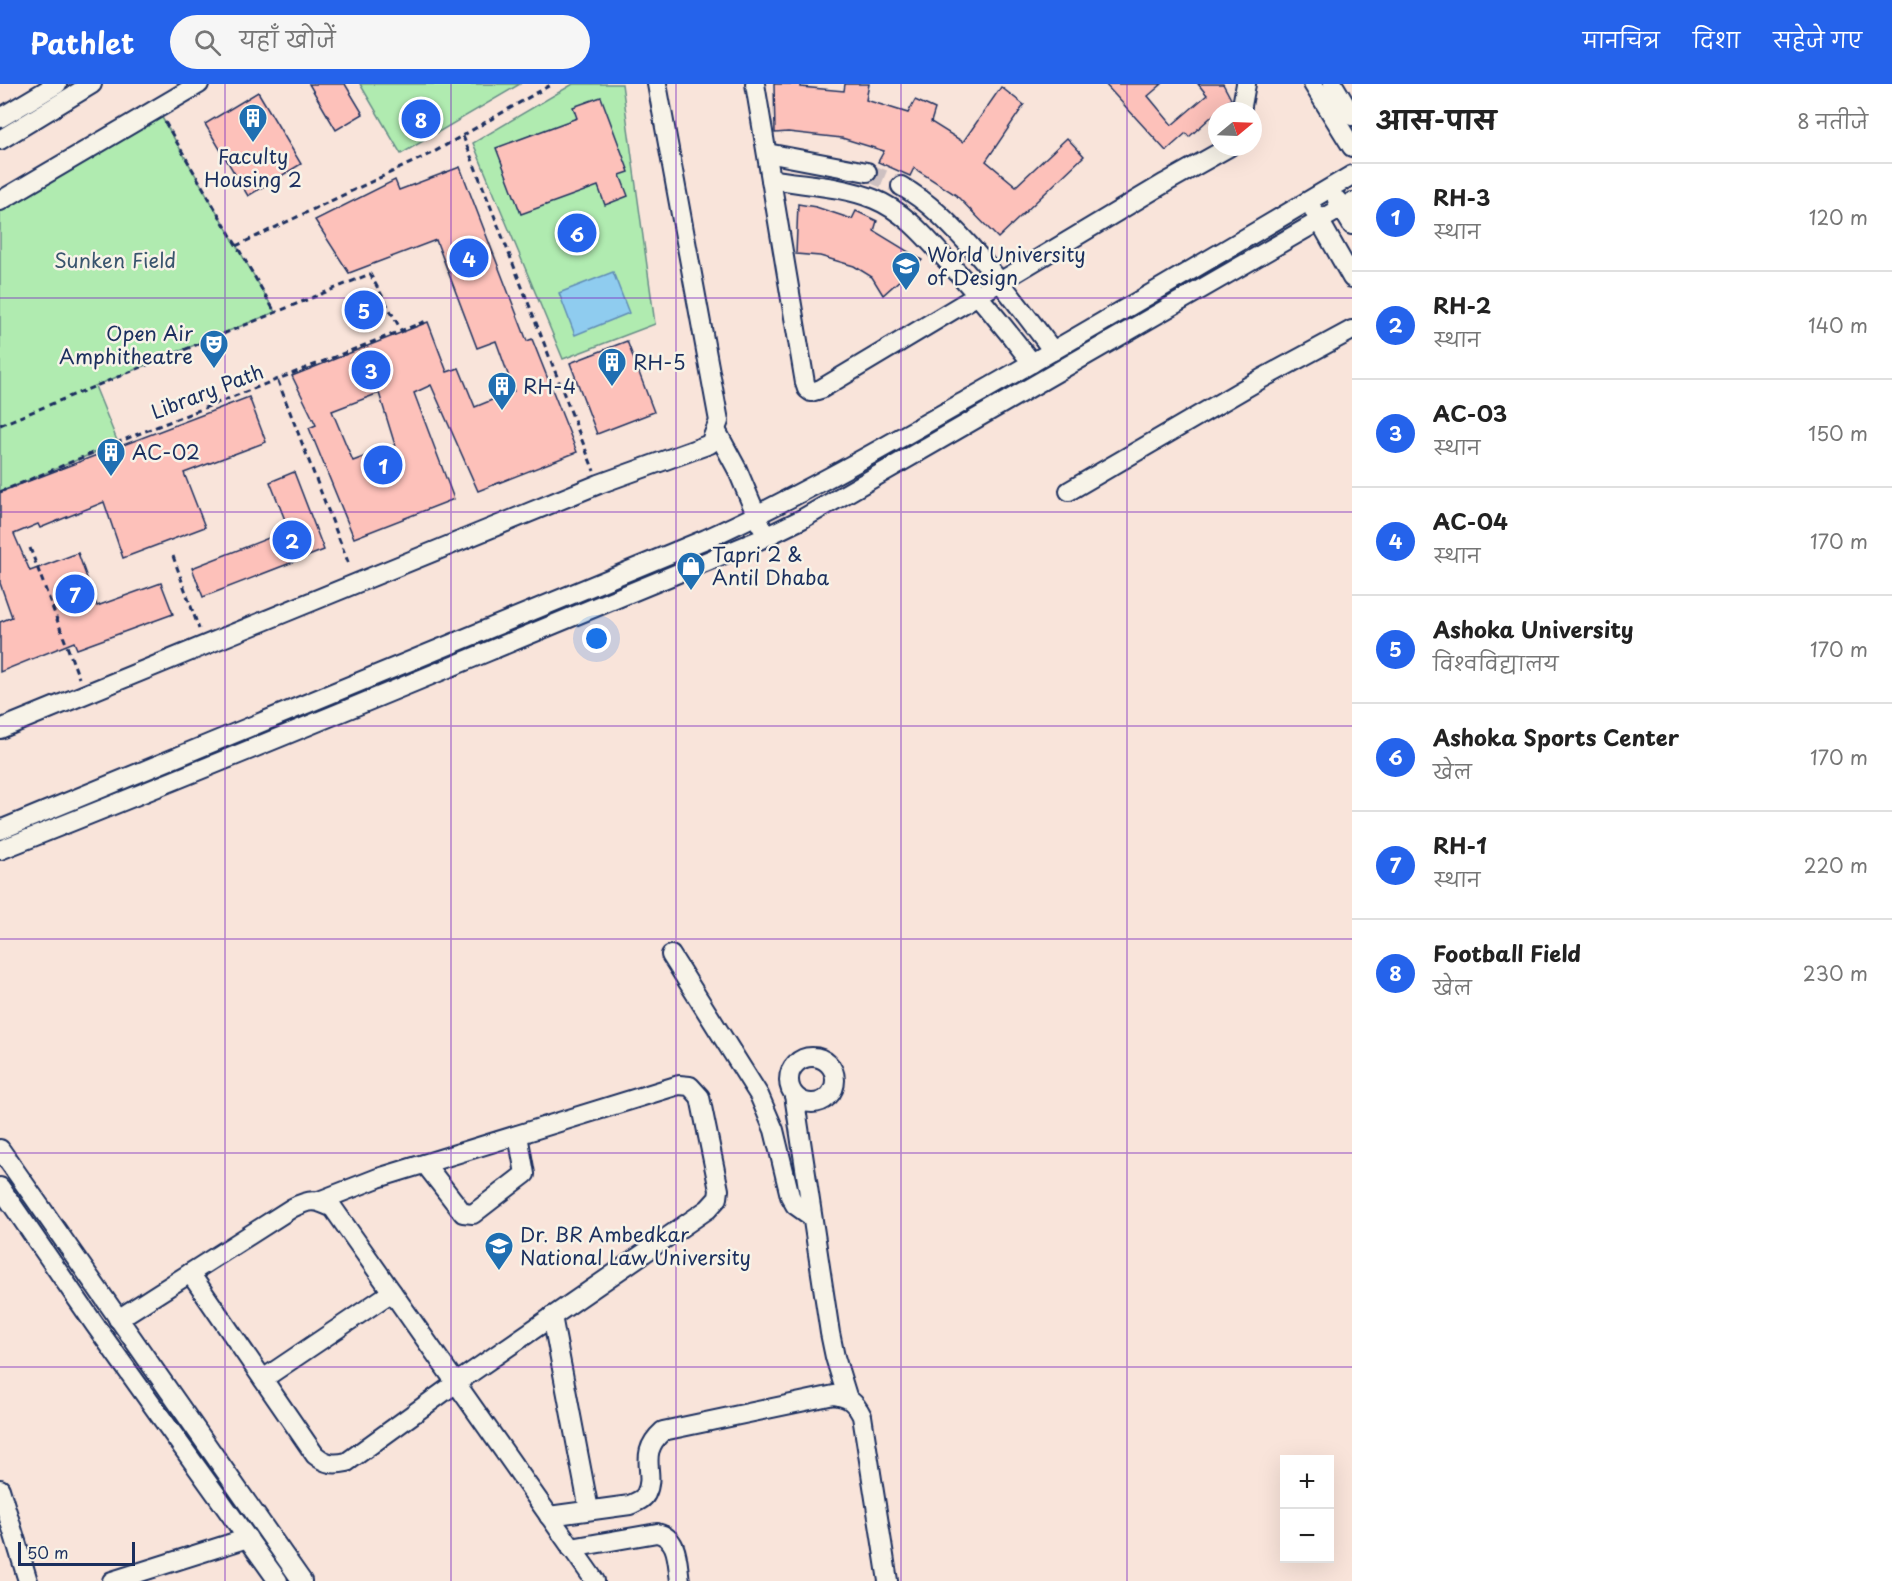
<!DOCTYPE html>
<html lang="hi">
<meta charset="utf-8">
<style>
:root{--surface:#fff;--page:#f6f6f6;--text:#222;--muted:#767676;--line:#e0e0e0;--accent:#2563eb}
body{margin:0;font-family:"Playpen Sans","Playpen Sans Deva",sans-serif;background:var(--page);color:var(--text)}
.controls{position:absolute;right:18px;bottom:18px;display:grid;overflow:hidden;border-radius:0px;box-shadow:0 6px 24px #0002}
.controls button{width:54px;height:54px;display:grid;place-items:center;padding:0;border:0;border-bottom:2px solid var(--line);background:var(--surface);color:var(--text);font:30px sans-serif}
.compass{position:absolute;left:1208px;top:18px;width:54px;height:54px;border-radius:50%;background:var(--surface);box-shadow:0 6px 24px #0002;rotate:71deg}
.scale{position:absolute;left:18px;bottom:15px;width:117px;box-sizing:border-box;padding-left:6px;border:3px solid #1b2f5e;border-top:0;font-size:16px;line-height:21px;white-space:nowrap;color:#1b2f5e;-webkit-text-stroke:4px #f7f3e8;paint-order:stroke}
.you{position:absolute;left:597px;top:555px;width:21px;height:21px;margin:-15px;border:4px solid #fff;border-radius:50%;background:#1a73e8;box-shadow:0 0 0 9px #1a73e833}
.badge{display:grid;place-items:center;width:39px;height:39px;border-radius:50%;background:var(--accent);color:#fff;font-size:20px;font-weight:700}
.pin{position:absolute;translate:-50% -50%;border:3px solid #fff;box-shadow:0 2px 6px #0006}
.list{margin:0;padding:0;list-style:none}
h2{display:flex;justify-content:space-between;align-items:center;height:78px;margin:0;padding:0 24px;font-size:26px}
h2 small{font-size:20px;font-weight:400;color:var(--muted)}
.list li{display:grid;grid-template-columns:39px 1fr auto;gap:18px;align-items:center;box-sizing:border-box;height:108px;padding:0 24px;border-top:2px solid var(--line)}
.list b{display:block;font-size:22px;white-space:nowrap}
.list p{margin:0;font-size:20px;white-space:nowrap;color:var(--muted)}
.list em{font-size:20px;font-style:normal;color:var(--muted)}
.icon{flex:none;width:33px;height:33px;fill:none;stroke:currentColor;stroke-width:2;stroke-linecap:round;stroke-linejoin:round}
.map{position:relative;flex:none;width:1352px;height:1497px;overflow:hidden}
header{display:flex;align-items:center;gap:36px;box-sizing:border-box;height:84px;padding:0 30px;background:var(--accent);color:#fff}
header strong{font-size:28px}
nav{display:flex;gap:33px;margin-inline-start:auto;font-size:21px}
.search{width:420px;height:54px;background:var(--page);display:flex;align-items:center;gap:15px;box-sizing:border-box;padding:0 21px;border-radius:33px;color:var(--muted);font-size:22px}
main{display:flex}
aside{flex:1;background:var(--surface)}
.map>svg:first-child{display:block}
</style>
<header>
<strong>Pathlet</strong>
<div class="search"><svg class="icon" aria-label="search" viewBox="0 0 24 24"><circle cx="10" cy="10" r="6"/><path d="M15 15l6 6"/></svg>यहाँ खोजें</div>
<nav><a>मानचित्र</a><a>दिशा</a><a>सहेजे गए</a></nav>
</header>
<main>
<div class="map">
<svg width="1352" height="1497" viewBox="0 0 1352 1497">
<rect width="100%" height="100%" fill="#f9e4da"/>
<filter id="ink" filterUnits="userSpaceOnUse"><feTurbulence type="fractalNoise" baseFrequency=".0167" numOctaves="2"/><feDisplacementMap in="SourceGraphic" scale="12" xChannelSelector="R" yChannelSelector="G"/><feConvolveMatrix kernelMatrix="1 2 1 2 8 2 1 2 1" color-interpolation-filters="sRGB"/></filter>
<g filter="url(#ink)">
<!-- green -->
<g fill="#b0ebb0" stroke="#668d87" stroke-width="1.5">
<path d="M360 0H520L401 70Z"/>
<path d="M573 0H622L655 240 563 275 473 59Z"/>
<path d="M157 25 275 228 95 302 118 359 0 408V117Z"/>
</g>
<!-- water -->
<path fill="#8fccef" stroke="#618db5" stroke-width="1.5" d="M613 188 629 229 575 251 559 209Z"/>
<!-- building -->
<g fill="#fdc1ba" stroke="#1b2f5e" stroke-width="1.5" fill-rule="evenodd">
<path d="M309 0H345L363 30 336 46Z"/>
<path d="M774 0H801V3L844 7 845 0H869L866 16 908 29 915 16 935 25 931 38 963 58 1001 3 1024 21 986 77 1016 102 1067 54 1084 72 998 154 956 111 914 84 910 92 878 78 884 67 842 54 788 48 775 49Z"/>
<path d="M1105 0H1162L1148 12 1172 41 1207 11 1198 0H1223L1231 15 1189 53 1186 49 1166 67Z"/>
<path d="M258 8 301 80 248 112 205 40Z"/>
<path d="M601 13 629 88 620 91 628 112 605 121 598 102 521 130 496 64 577 34 573 23Z"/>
<path d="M460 83 527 257 532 255 577 368 478 407 431 301 414 309 454 415 354 454 309 344 316 341 292 292 428 238 447 288 459 284 475 323 514 307 496 257 477 264 436 156 349 189 315 136 395 96 399 106ZM379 309 395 361 353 377 332 327Z"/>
<path d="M798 120 816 123 852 135 856 127 877 137 874 147 922 176 883 211 872 193 854 182 820 172 796 170Z"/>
<path d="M627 257 654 328 597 350 570 279Z"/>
<path d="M249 313 266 358 184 389 205 443 123 474 104 418 40 444 38 440 14 450 30 487 78 469 97 522 161 499 173 530 77 565 74 558 0 588V538L12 533 0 499V408Z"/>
<path d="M294 388 324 466 203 513 192 484 289 446 270 398Z"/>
</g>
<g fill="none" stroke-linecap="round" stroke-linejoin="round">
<!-- minor-tunnel -->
<path stroke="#cdc0c1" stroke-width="18" stroke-dasharray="18 9" stroke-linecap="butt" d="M867 88 901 102"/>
<!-- minor casing -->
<g stroke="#1b2f5e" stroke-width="22">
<g id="minor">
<path d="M755 0 805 299 807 305 811 308 821 305 1165 99 1229 63"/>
<path d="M1313 0 1352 63"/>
<path d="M1333 0 1352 32"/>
<path d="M1241 27 1246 0"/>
<path d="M0 34 57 0"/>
<path d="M0 56 92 0"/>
<path d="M767 69 867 88"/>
<path d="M771 95C805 101 842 102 874 115 906 128 928 156 950 180 979 212 1006 245 1032 279"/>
<path d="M901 102C929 118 948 138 970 162 1000 196 1026 231 1053 267"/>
<path d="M1337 116 1352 141"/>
<path d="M0 117 199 0"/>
<path d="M1314 127 1352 194"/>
<path d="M716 346 737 385 761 442"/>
<path d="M1069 407 1261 295 1352 246"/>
<path d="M0 645 599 400 710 360 719 337 657 0"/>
<path d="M0 746 706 455C796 414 881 365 967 316 1096 243 1224 167 1352 91"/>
<path d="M0 766C255 666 506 559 759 456L802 435 1352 118"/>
<path d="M671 871 759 1011 774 1046 790 1112 795 1121 812 1133"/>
<circle cx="812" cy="996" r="23"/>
<path d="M794 1011 830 1249 835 1273 847 1312"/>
<path d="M0 1065 302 1497"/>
<path d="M425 1080 463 1129 473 1130 525 1090 518 1051"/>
<path d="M0 1103 95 1241 278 1497"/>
<path d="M190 1189 315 1371C326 1380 333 1381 347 1378L456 1299 708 1125 718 1114 719 1106 700 1013 690 1002 679 1001 378 1094 319 1117"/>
<path d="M552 1232 589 1426"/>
<path d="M118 1235 292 1124C310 1115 315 1115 333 1124L595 1497"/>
<path d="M263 1295 392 1208"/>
<path d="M0 1405 28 1497"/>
<path d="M549 1432 630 1421C636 1418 643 1416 646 1410 657 1388 636 1371 663 1347L834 1311C849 1313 855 1318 862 1332L888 1497"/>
<path d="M571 1464 657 1449C679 1454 677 1478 680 1497"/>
<path d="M112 1497 248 1454"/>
</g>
</g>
<!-- path -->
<g stroke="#1b2f5e" stroke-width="3" stroke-dasharray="6 4.5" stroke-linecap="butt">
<path d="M165 38 275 228"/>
<path d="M463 52 594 387"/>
<path d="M236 162 434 68 552 0"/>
<path d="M278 297 350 483"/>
<path d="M0 341 370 190 401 246"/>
<path d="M0 408 133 352 426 237"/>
<path d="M30 464 79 594"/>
<path d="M173 472 199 545"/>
</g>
<!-- minor -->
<use href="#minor" stroke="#f7f3e8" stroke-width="18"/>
</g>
</g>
<!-- grid -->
<path fill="none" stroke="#7b2cbf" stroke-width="1.5" stroke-opacity="0.55" d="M225 0V1497M451 0V1497M676 0V1497M901 0V1497M1127 0V1497M0 214H1352M0 428H1352M0 642H1352M0 855H1352M0 1069H1352M0 1283H1352"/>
<!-- icons -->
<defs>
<g id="building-pin" transform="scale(1.5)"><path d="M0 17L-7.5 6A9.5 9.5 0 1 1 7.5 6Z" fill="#1f6fb2" stroke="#f7f3e8"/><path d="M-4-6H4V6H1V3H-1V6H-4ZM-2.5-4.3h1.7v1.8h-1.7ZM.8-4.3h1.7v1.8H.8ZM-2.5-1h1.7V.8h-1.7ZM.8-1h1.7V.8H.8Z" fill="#fff"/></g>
<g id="university-pin" transform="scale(1.5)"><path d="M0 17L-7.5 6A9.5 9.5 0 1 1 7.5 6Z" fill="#1f6fb2" stroke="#f7f3e8"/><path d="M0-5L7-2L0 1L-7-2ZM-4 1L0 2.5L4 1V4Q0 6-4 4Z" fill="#fff"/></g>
<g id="theatre-pin" transform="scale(1.5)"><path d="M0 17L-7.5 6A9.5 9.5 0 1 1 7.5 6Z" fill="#1f6fb2" stroke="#f7f3e8"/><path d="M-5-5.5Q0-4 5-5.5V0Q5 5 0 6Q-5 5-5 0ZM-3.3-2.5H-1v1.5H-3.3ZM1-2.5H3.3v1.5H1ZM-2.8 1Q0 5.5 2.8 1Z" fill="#fff"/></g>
<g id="shop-pin" transform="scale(1.5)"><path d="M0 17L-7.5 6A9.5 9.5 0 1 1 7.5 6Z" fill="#1f6fb2" stroke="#f7f3e8"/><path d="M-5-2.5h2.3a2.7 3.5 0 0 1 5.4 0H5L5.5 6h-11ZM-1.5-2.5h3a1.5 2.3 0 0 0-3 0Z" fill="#fff"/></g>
</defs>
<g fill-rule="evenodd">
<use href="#building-pin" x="253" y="34"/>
<use href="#university-pin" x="906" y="182"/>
<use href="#theatre-pin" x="214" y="260"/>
<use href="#building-pin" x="612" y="278"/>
<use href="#building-pin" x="502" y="302"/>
<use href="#building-pin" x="111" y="368"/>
<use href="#shop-pin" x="691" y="482"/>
<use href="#university-pin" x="499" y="1162"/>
</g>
<g text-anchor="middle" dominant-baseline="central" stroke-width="5" stroke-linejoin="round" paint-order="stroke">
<!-- poi labels -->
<g font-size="20" fill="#1b2f5e" stroke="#f7f3e8" text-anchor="start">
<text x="253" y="72" text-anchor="middle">Faculty<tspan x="253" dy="23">Housing 2</tspan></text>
<text x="927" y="170">World University<tspan x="927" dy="23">of Design</tspan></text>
<text x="193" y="249" text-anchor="end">Open Air<tspan x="193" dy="23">Amphitheatre</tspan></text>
<text x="633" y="278">RH-5</text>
<text x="523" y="302">RH-4</text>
<text x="132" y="368">AC-02</text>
<text x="712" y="470">Tapri 2 &amp;<tspan x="712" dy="23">Antil Dhaba</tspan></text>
<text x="520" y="1150">Dr. BR Ambedkar<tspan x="520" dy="23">National Law University</tspan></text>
</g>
<!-- park labels -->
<g font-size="20" fill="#39556e" stroke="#f7f3e8">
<text x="115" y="176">Sunken Field</text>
</g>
<!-- street labels -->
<g font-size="20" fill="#1b2f5e" stroke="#f7f3e8">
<text transform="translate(207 307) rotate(-21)">Library Path</text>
</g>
</g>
</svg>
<div class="controls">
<button>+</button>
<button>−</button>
</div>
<svg class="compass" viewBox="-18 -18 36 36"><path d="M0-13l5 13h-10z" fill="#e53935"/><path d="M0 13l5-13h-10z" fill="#767676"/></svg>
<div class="scale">50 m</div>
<div class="you"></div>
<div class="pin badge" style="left:383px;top:381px">1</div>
<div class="pin badge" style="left:292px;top:456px">2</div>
<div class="pin badge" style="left:371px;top:286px">3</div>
<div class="pin badge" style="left:469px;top:174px">4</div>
<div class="pin badge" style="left:364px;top:226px">5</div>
<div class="pin badge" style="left:577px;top:149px">6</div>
<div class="pin badge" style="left:75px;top:510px">7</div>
<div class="pin badge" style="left:421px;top:35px">8</div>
</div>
<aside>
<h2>आस-पास<small>8 नतीजे</small></h2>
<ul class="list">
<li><span class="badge">1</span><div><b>RH-3</b><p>स्थान</p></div><em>120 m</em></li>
<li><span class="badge">2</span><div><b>RH-2</b><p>स्थान</p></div><em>140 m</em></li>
<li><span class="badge">3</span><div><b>AC-03</b><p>स्थान</p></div><em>150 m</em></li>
<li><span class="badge">4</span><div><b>AC-04</b><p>स्थान</p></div><em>170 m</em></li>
<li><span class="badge">5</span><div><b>Ashoka University</b><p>विश्वविद्यालय</p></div><em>170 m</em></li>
<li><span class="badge">6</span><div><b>Ashoka Sports Center</b><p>खेल</p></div><em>170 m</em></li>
<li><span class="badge">7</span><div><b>RH-1</b><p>स्थान</p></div><em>220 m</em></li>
<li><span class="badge">8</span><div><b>Football Field</b><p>खेल</p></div><em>230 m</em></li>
</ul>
</aside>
</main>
